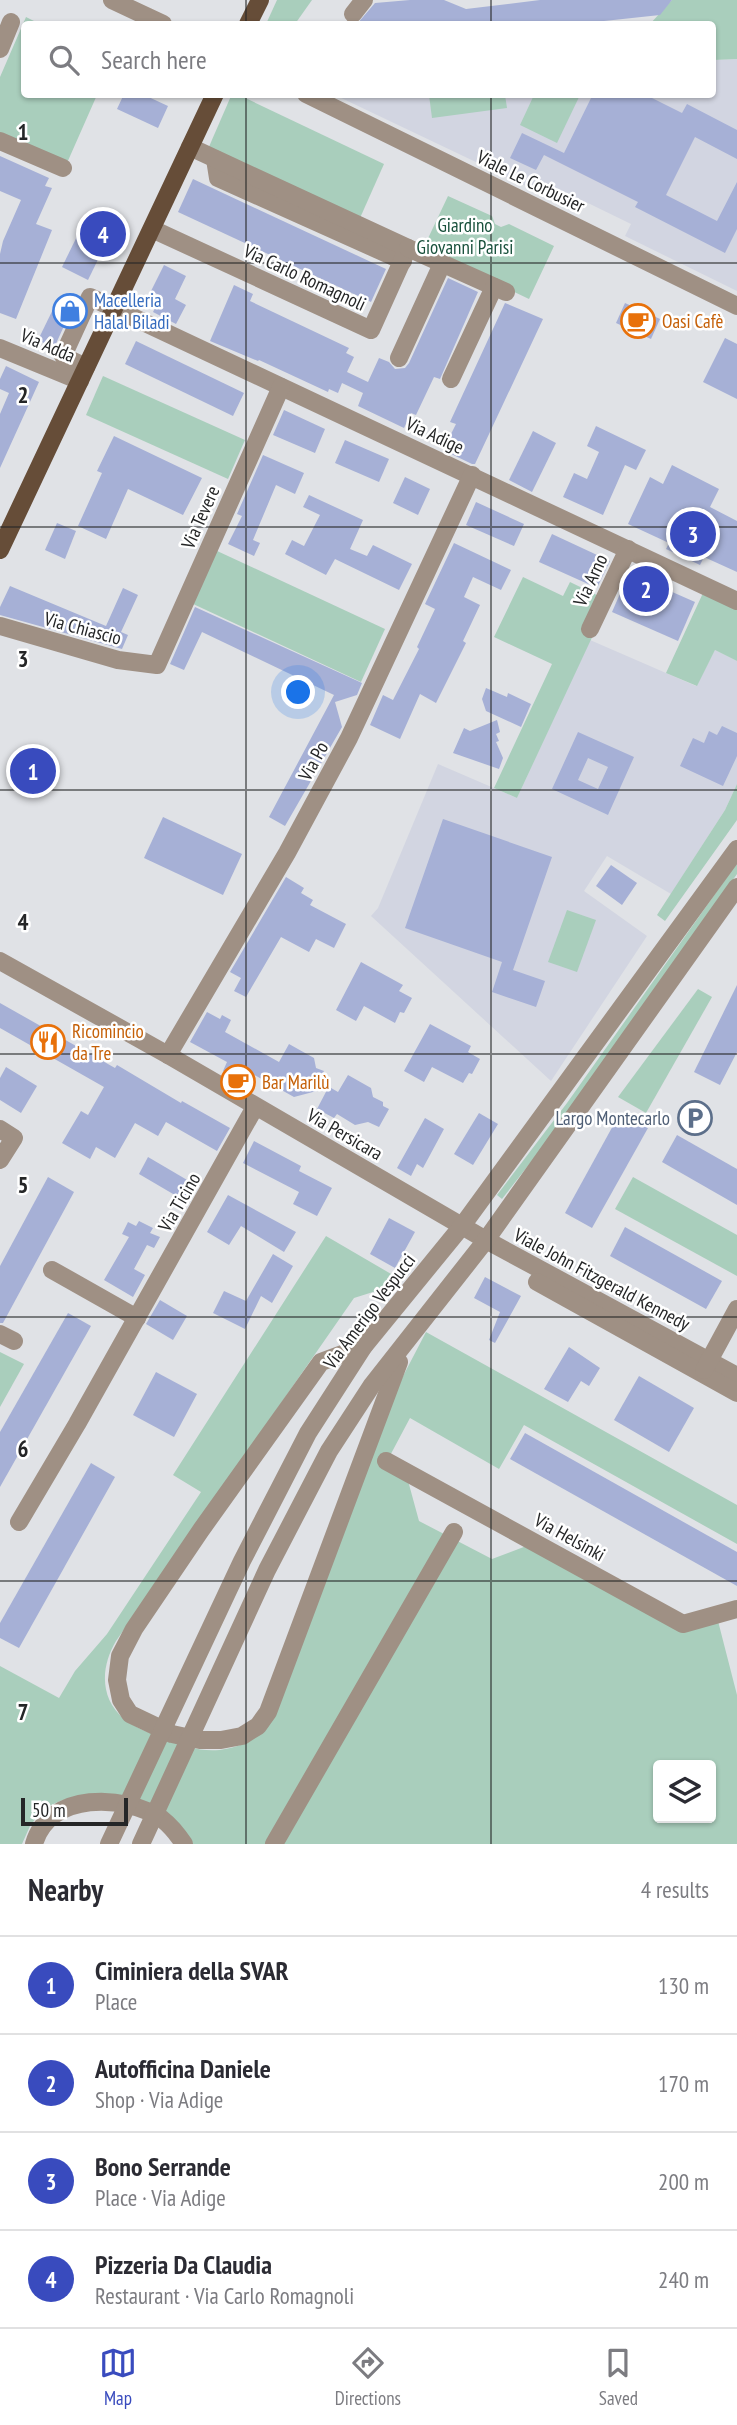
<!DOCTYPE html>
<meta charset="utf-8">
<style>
:root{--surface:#fff;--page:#f7f7f7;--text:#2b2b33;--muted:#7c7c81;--line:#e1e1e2;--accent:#394bbe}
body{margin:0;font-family:"PT Sans Narrow",sans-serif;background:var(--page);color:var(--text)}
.controls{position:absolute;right:21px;bottom:21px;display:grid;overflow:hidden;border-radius:7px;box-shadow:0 2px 5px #0004}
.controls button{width:63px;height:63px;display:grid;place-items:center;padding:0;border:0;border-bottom:2px solid var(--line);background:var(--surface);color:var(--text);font:35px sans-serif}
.scale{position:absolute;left:21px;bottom:18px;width:107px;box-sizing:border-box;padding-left:7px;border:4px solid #252627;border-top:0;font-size:19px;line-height:24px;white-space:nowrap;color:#252627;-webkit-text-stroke:5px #fff;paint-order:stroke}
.you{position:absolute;left:299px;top:693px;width:24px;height:24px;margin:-18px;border:5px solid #fff;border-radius:50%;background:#1a73e8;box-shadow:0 0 0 10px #1a73e833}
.badge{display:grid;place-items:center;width:46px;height:46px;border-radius:50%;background:var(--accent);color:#fff;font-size:23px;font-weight:700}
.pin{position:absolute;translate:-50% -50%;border:4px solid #fff;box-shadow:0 2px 7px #0006}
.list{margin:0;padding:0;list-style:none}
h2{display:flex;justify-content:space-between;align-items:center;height:91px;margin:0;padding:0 28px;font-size:30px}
h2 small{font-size:23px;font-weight:400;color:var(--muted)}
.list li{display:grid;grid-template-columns:46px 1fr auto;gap:21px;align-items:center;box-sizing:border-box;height:98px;padding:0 28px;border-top:2px solid var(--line)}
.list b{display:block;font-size:26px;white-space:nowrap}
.list p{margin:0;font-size:23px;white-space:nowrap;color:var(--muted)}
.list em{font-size:23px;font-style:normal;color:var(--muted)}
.icon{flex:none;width:38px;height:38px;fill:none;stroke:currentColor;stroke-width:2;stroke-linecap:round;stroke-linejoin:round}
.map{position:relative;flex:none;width:737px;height:1844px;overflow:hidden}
.search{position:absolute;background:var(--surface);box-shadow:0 2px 5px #0004;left:21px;right:21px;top:21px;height:77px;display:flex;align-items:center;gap:18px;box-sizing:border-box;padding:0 24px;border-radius:7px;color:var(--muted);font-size:26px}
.sheet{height:483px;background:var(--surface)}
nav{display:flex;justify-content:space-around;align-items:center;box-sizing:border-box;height:98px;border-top:2px solid var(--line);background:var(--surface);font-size:19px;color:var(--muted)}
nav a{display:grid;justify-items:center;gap:4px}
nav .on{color:var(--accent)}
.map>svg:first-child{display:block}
</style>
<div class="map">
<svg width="737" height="1844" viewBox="0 0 737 1844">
<rect width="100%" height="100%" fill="#e0e2e6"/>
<!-- built -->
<g fill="#d2d5e1">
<path d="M737 59V291L625 236 631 224 590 204 547 184 543 194 335 95 712 94 713 60Z"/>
<path d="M590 640 696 686 715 650 737 661V784L725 810 671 894 607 856 584 891 647 936 551 1081 371 916 378 908 438 764 517 798Z"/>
</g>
<!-- green -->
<g fill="#a9cebc" fill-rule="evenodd">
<path d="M277 0H312L295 24H266Z"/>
<path d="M672 0H737V59L713 60 712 24H650Z"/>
<path d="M26 17 40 24H24V94L97 95 67 163 0 134V77Z"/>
<path d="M239 95 384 164 360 218 208 149 231 96Z"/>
<path d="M429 95H505L507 108 432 118Z"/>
<path d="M534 95H580L557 143 520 125Z"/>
<path d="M448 196 492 216 495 224 501 227 509 224 554 246 529 299 423 249Z"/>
<path d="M103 376 245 440 228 479 86 415Z"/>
<path d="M215 550 385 629 361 682 191 603Z"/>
<path d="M523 577 563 596 570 582 609 601 517 798 494 788 552 664 494 637Z"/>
<path d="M703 593 737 609V661L715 650 697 686 666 673Z"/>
<path d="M737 784V820L665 921 657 915 725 810Z"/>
<path d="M737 863V874L574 1107 502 1199 497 1195 567 1103Z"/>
<path d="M567 910 596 920 577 972 548 962Z"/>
<path d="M698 989 712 997 646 1113 618 1097Z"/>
<path d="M633 1177 737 1235V1276L615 1209Z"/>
<path d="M326 1236 398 1278 392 1286 354 1298 116 1641C101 1666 99 1698 124 1719 136 1728 150 1733 163 1738 195 1750 213 1756 246 1743L388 1405 426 1332 737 1505V1544L524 1425 499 1469 410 1418 385 1465 407 1477 419 1521 492 1559 529 1545 681 1631 718 1621 737 1695V1844H188L177 1828 83 1795 60 1801 43 1809 30 1826 22 1844H0V1666L59 1698 75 1671 107 1634 201 1492 173 1475ZM658 1765H711V1818H658Z"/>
<path d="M0 1352 24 1364 0 1407Z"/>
</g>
<!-- building -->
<g fill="#a6b0d6" fill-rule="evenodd">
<path d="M410 0H444L466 9 540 0H672L660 15 576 24H357L375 3Z"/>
<path d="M124 94H142L168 106 158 128 117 109Z"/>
<path d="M593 94H644L682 113 687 104 737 130V159L695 137 666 195 717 221 737 182V229L725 253 635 207 638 202 544 155 536 170 510 158 522 133 564 153Z"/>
<path d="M0 156 49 178 45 186 52 188 36 224 52 230 16 319 0 313V254L3 241 21 200 0 191Z"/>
<path d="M193 179 386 269 371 302 178 212Z"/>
<path d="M85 220 111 233 88 280 62 267Z"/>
<path d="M164 265 186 276 175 299 186 305 176 324 153 312 161 296 151 291Z"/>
<path d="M448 278 478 292 440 379 434 377 416 415 411 413 404 428 358 406 363 393 342 383 338 393 329 389 328 392 259 360 258 361 210 341 234 285 253 294 250 301 349 348 346 353 354 357 347 372 368 382 379 358 389 362 395 369 405 368 409 363Z"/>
<path d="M59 297 74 304 54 348 38 340Z"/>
<path d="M505 303 543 319 475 464H472L447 452 452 442 448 440 456 424 450 422Z"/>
<path d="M625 303 660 319 651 339 616 323Z"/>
<path d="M725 338 737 344V399L703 382Z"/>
<path d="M136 341 244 393 233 416 125 364Z"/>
<path d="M6 366 39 382 0 468V414L9 393 0 389V379Z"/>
<path d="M284 410 325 429 315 453 273 435Z"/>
<path d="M596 426 646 450 636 470 625 465 603 515 563 497 574 473 587 479 599 452 587 446Z"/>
<path d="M533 431 556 443 532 492 509 480Z"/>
<path d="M114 436 202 478 183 515 128 489 106 539 78 526 102 473 97 471Z"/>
<path d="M345 440 389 459 379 482 335 463Z"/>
<path d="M263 455 304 473 295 494 276 485 253 540 260 543 254 556 228 544 242 516 237 514Z"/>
<path d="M672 465 719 489 710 507 737 521V572L704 557 700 565 666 549 669 543 628 524 650 477 663 484Z"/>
<path d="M405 477 430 489 418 515 393 503Z"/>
<path d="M309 495 363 520 350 549 367 556 373 545 412 564 399 590 335 559 326 575 285 554 292 540 304 546 320 515 303 507Z"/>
<path d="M476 502 524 524 514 546 466 525Z"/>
<path d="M57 523 76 531 65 559 45 550Z"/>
<path d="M552 534 610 561 597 588 539 562Z"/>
<path d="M454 543 511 570 501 590 473 577 464 597 480 605 463 641 466 643 436 703 420 694 400 739 370 725 383 695 393 700 419 649 417 647 435 609 425 604Z"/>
<path d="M629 573 695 602 678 641 612 612Z"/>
<path d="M10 586 106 626 123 588 138 595 121 632 128 635 122 649 0 615V607Z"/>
<path d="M195 607 362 683 357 695 335 702 342 727 285 826 269 817 334 695 202 632 184 670 170 664Z"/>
<path d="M486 688 507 697 508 693 531 704 521 727 486 711 482 699Z"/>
<path d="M497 720 500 732 496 734 499 741 496 742 503 758 499 769 453 753 464 728 470 731Z"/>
<path d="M722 726 737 733V756L723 786 680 766 693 738 704 743 709 731 717 735Z"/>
<path d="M578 732 634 757 608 815 552 789ZM588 758 608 767 598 789 578 780Z"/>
<path d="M163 817 242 854 223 895 144 858Z"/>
<path d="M443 819 552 857 513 970 545 981 536 1007 492 992 502 962 405 928Z"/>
<path d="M611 865 637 883 622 905 596 886Z"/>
<path d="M286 877 304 888 301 893 313 900 310 905 346 924 334 948 316 939 309 952 281 937 246 997 234 991 241 978 230 972Z"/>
<path d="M361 962 403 985 399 991 412 998 404 1013 400 1012 395 1023 364 1006 356 1021 336 1010Z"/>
<path d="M737 985V1052L720 1085 694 1072Z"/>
<path d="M0 1003 115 1068 117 1065 181 1103 182 1101 230 1128 217 1151 166 1122 158 1136 135 1123 115 1158 96 1147 90 1159 62 1143 81 1111 88 1115 104 1087 0 1028Z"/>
<path d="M207 1012 220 1019 222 1015 231 1020 225 1032 279 1062 289 1044 314 1058 316 1068 324 1071 319 1081 338 1092 348 1075 371 1088 373 1097 383 1102V1106L389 1109 379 1127 368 1122 355 1125 337 1114 334 1118 317 1109 328 1088 294 1097 251 1073 247 1083 223 1071 227 1062 190 1042Z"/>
<path d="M430 1024 471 1046 468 1052 480 1059 472 1074 469 1073 463 1083 432 1067 424 1082 404 1071Z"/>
<path d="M6 1067 37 1086 21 1113 0 1100V1078Z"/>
<path d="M479 1113 498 1124 473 1165 454 1154Z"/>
<path d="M620 1113 648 1128 592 1228 565 1213Z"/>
<path d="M425 1118 444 1129 423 1168 417 1164 411 1176 397 1168Z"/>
<path d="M677 1135 737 1169V1205L662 1162Z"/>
<path d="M254 1141 301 1166 299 1171 332 1188 317 1216 293 1204 299 1192 243 1163Z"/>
<path d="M148 1157 194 1184 185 1201 139 1174Z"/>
<path d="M48 1177 74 1192 3 1323H0V1266Z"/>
<path d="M228 1195 296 1232 284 1252 241 1226 229 1245 207 1232Z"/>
<path d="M389 1218 415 1232 395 1268 370 1254Z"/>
<path d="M139 1221 153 1228 150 1233 160 1237 154 1248 147 1245 134 1269 145 1275 133 1297 104 1280 129 1237 122 1234 128 1222 136 1226Z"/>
<path d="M625 1227 722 1281 706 1309 610 1256Z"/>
<path d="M273 1254 293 1266 272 1303 261 1296 245 1329 213 1313 224 1291 246 1301Z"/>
<path d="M485 1277 521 1296 495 1343 489 1340 500 1312 474 1298Z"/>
<path d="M160 1300 187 1316 173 1340 146 1324Z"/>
<path d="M68 1313 91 1326 0 1487V1432Z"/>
<path d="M569 1347 600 1368 589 1386 581 1381 568 1402 544 1389Z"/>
<path d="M156 1372 197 1394 174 1437 133 1415Z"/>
<path d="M639 1376 694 1408 669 1452 614 1420Z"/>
<path d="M525 1433 737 1552V1586L510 1459Z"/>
<path d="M91 1463 115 1477 19 1648 0 1638V1623Z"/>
</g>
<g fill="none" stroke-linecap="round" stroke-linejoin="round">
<!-- minor -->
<g stroke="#9f9084" stroke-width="18">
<path d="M112 0 163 24"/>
<path d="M353 14 364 0"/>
<path d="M0 49 11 22"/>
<path d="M306 94 737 306"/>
<path d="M0 141 63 168"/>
<path d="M215 159 218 178 403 261"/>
<path d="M152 229 371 330 408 248 190 147"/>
<path d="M408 248 506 292"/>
<path d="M0 348 80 381"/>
<path d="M399 358 442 264"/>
<path d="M86 367 63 356 90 297 737 601"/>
<path d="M451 379 494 287"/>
<path d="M0 626 118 660 157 665 281 387"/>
<path d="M590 629 628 549"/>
<path d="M0 961 168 1055 486 1240 737 1376"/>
<path d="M168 1055 287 853 349 738 472 475"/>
<path d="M0 1129 14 1138 0 1160"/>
<path d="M52 1270 137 1318"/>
<path d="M537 1282 737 1393"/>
<path d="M0 1334 14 1341"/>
<path d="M364 1346 321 1362 201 1530 134 1629 120 1656 117 1680 121 1700 130 1714 172 1734 200 1740H221L242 1736 258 1726 268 1712 399 1362"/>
<path d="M704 1370 737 1309"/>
<path d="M386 1461 683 1624 737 1609"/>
<path d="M19 1522 77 1424 255 1107"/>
<path d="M34 1844C49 1791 125 1794 162 1819 171 1826 178 1835 184 1844"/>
<path d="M109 1844 242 1561 308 1433 364 1346 462 1226 737 849"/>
<path d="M141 1844 267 1570 329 1451 372 1385 486 1240 737 887"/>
<path d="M274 1844 454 1532"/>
</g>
<!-- major -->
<g stroke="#664d38" stroke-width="18">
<path d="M248 24 260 0"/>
<path d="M0 550 215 94"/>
</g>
</g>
<!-- grid -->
<path fill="none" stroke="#252627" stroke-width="2" stroke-opacity="0.55" d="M246 0V24M491 0V24M246 94V1844M491 94V1844M0 263H737M0 527H737M0 790H737M0 1054H737M0 1317H737M0 1581H737"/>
<!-- icons -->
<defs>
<g id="shop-ring" transform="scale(1.75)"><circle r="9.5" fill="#fff" stroke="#3f7fe0" stroke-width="1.5"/><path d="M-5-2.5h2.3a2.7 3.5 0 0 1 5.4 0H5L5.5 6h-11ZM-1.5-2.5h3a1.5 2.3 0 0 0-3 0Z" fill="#3f7fe0"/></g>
<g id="cafe-ring" transform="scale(1.75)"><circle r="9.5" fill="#fff" stroke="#e8710a" stroke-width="1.5"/><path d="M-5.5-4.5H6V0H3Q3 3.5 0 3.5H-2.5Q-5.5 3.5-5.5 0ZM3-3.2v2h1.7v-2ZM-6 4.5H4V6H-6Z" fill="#e8710a"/></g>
<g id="restaurant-ring" transform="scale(1.75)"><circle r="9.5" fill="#fff" stroke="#e8710a" stroke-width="1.5"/><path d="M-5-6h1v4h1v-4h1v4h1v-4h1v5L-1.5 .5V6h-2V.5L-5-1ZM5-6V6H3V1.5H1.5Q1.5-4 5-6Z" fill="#e8710a"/></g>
<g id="parking-ring" transform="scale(1.75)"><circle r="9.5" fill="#fff" stroke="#5c6f8a" stroke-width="1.5"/><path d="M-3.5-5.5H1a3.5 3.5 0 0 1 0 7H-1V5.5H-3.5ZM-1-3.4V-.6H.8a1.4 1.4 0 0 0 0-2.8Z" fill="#5c6f8a"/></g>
</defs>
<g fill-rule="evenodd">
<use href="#shop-ring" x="70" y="311"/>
<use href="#cafe-ring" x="638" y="321"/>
<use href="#restaurant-ring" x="48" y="1042"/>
<use href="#cafe-ring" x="238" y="1082"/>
<use href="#parking-ring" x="695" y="1118"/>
</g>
<g text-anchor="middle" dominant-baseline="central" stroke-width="5" stroke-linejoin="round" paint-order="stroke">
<!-- street labels -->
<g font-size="19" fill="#252627" stroke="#fff">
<text transform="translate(531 181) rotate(26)">Viale Le Corbusier</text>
<text transform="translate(305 277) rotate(25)">Via Carlo Romagnoli</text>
<text transform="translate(48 345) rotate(23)">Via Adda</text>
<text transform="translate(435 435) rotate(25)">Via Adige</text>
<text transform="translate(200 517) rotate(-66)">Via Tevere</text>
<text transform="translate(590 580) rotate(-65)">Via Arno</text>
<text transform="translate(83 628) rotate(15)">Via Chiascio</text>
<text transform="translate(313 761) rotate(-62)">Via Po</text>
<text transform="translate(345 1134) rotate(30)">Via Persicara</text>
<text transform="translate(179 1202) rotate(-60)">Via Ticino</text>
<text transform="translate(602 1279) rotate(28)">Viale John Fitzgerald Kennedy</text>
<text transform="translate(369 1311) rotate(-53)">Via Amerigo Vespucci</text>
<text transform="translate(570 1537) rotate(29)">Via Helsinki</text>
</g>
<!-- park labels -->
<g font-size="19" fill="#19513c" stroke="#fff">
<text x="465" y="225">Giardino<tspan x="465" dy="22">Giovanni Parisi</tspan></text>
</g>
<!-- shop labels -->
<g font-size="19" fill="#366cbe" stroke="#fff" text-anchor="start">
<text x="94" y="300">Macelleria<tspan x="94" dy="22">Halal Biladi</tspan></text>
</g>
<!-- food labels -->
<g font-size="19" fill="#c56008" stroke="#fff" text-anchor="start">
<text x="662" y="321">Oasi Cafè</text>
<text x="72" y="1031">Ricomincio<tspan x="72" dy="22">da Tre</tspan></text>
<text x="262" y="1082">Bar Marilù</text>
</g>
<!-- service labels -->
<g font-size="19" fill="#4e5e75" stroke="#fff" text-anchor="end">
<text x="670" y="1118">Largo Montecarlo</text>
</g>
</g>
<g font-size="23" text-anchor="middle" font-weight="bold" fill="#252627" stroke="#fff" stroke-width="5" stroke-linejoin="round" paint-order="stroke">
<text x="23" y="140">1</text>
<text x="23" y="403">2</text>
<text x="23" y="667">3</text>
<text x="23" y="930">4</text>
<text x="23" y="1193">5</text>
<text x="23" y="1457">6</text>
<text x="23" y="1720">7</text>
</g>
</svg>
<div class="controls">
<button><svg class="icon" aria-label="layers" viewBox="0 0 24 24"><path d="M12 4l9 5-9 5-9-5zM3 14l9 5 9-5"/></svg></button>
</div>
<div class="scale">50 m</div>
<div class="you"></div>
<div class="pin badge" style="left:33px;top:771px">1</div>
<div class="pin badge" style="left:646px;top:589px">2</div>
<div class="pin badge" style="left:693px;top:534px">3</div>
<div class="pin badge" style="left:103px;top:234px">4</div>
<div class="search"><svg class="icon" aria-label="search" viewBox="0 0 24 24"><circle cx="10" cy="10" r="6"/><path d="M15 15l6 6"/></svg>Search here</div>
</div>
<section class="sheet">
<h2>Nearby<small>4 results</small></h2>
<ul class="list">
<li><span class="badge">1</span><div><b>Ciminiera della SVAR</b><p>Place</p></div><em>130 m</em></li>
<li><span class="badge">2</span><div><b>Autofficina Daniele</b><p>Shop · Via Adige</p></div><em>170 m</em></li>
<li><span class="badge">3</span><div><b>Bono Serrande</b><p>Place · Via Adige</p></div><em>200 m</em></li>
<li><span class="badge">4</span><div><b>Pizzeria Da Claudia</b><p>Restaurant · Via Carlo Romagnoli</p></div><em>240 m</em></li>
</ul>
</section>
<nav>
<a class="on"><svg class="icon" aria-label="map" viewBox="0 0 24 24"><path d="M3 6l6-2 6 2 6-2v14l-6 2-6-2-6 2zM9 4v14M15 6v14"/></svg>Map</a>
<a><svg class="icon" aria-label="directions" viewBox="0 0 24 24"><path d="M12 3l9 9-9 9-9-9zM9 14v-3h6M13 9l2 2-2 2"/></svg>Directions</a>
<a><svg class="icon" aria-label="saved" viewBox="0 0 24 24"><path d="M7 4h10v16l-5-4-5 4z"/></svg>Saved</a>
</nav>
